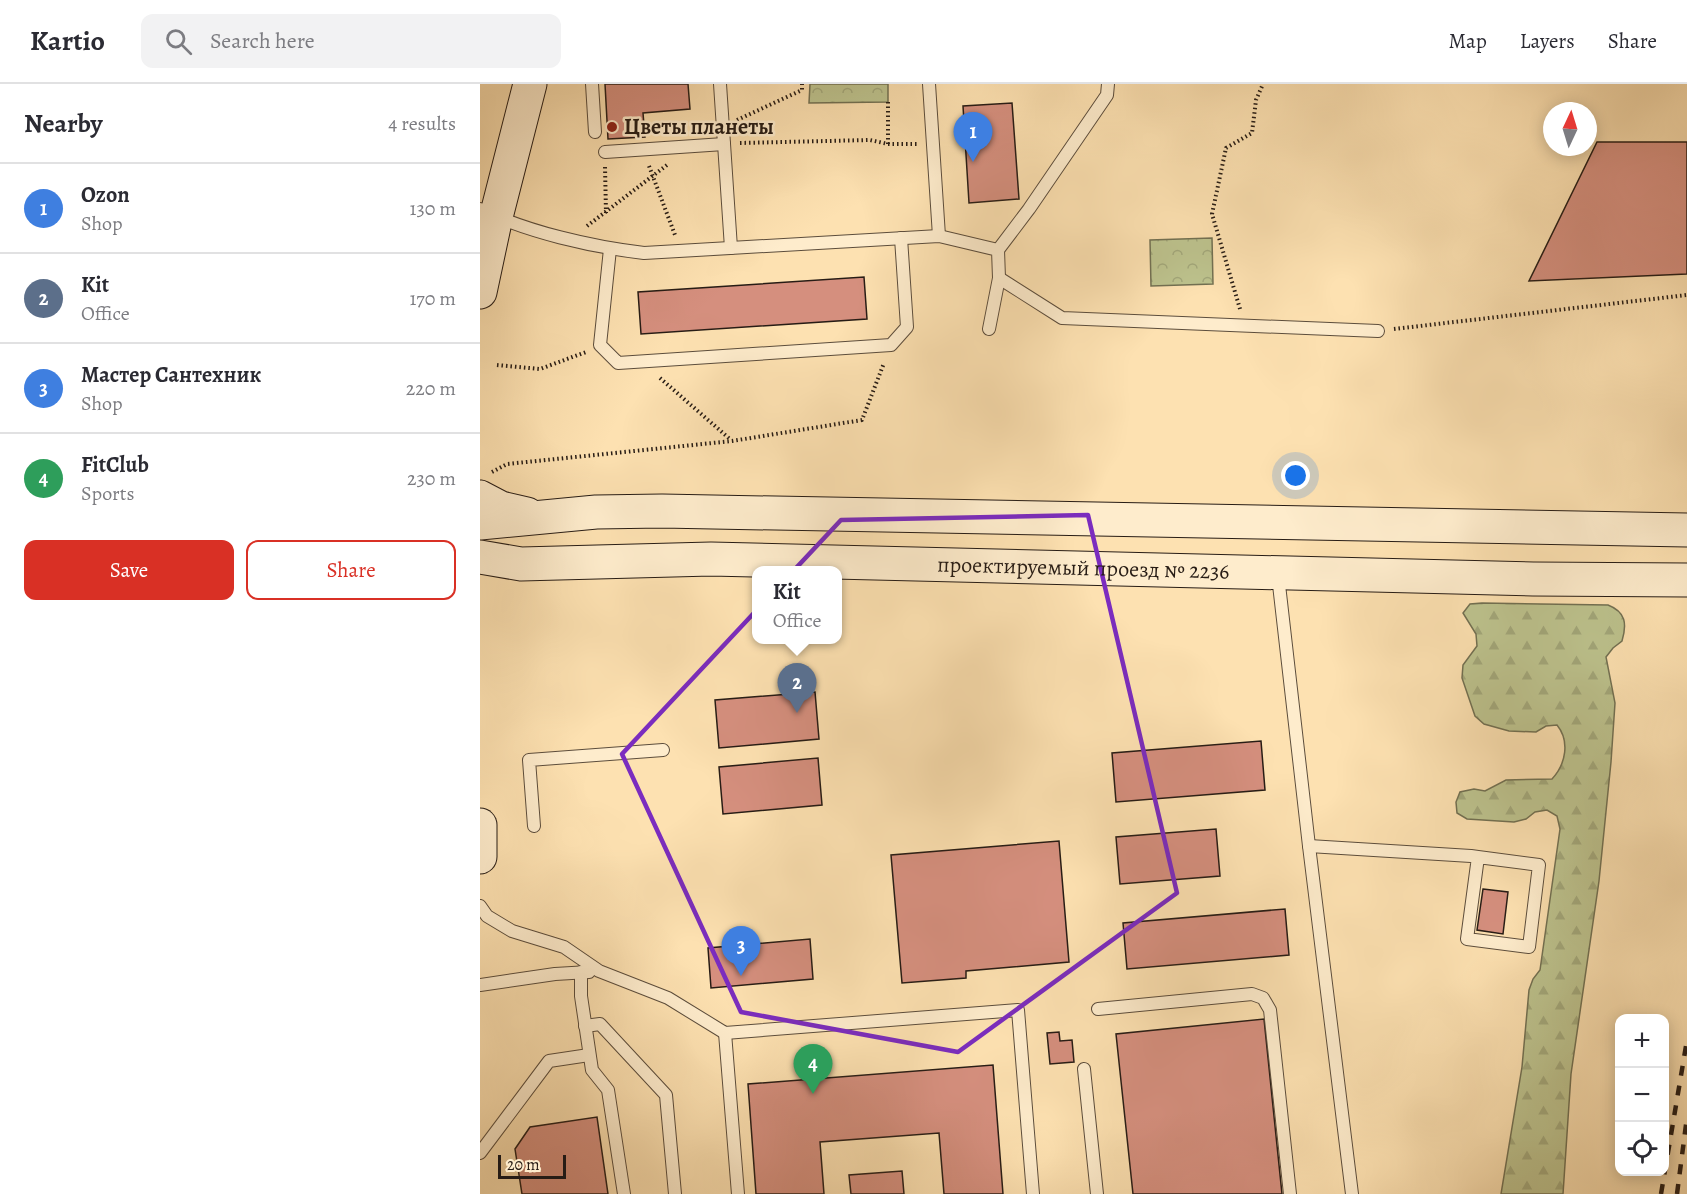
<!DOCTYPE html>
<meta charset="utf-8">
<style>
:root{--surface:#fff;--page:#f2f2f3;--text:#2b2b33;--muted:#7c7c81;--line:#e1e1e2;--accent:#d93025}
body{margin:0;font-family:Alegreya,serif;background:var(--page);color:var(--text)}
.controls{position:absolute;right:18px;bottom:18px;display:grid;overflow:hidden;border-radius:12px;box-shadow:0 3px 15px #0003}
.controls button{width:54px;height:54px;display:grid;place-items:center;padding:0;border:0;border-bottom:2px solid var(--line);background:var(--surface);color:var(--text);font:30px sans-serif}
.compass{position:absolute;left:1063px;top:18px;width:54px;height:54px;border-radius:50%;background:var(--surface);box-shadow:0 3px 15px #0003;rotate:4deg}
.scale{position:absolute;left:18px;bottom:15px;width:68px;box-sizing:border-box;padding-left:6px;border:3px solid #271c15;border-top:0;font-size:16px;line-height:21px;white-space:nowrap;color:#271c15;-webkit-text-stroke:4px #feeccc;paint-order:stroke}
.you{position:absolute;left:816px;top:392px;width:21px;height:21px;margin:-15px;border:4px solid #fff;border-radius:50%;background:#1a73e8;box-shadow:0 0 0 9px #1a73e833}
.badge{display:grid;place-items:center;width:39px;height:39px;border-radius:50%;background:var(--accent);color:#fff;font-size:20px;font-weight:700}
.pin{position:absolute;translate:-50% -50px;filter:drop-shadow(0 2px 3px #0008)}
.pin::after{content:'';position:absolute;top:32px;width:21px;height:18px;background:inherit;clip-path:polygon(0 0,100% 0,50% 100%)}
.popup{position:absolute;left:272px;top:482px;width:90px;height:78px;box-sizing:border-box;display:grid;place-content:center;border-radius:12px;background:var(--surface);filter:drop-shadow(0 2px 4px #0005);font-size:20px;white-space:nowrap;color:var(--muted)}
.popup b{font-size:22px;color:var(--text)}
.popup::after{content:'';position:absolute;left:50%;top:100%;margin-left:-12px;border:12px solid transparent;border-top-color:var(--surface)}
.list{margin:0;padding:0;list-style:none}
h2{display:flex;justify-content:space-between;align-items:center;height:78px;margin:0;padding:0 24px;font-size:26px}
h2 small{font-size:20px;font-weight:400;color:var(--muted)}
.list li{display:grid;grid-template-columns:39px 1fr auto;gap:18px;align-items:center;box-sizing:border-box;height:90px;padding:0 24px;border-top:2px solid var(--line)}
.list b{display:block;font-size:22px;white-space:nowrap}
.list p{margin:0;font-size:20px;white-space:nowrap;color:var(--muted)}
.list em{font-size:20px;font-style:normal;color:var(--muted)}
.actions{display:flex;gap:12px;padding:18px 24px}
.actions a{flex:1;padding:14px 0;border:2px solid var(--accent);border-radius:12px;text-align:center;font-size:21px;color:var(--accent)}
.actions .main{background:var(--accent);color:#fff}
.icon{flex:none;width:33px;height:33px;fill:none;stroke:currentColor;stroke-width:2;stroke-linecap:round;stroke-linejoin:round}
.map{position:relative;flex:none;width:1207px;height:1110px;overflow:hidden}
header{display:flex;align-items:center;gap:36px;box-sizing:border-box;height:84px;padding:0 30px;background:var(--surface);border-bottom:2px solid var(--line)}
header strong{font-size:28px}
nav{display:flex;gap:33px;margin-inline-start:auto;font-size:21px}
.search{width:420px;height:54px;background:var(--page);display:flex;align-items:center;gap:15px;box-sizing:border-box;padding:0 21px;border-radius:12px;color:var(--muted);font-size:22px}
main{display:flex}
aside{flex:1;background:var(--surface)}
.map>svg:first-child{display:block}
</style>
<header>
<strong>Kartio</strong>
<div class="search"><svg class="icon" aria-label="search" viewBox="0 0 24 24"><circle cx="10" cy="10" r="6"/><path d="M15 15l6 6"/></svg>Search here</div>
<nav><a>Map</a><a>Layers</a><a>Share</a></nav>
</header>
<main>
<aside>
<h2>Nearby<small>4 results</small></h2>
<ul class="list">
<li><span class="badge" style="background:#3f7fe0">1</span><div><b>Ozon</b><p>Shop</p></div><em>130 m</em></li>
<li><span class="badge" style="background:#5c6f8a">2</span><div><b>Kit</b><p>Office</p></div><em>170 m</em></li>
<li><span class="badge" style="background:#3f7fe0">3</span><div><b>Мастер Сантехник</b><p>Shop</p></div><em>220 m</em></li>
<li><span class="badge" style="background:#2e9e5b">4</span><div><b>FitClub</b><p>Sports</p></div><em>230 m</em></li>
</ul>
<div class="actions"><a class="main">Save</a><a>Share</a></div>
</aside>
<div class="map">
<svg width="1207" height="1110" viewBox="0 0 1207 1110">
<defs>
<pattern id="forest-firs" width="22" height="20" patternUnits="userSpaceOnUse" patternTransform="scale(1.5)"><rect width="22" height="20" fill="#bdc38e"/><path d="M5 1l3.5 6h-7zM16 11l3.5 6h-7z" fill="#a2a77a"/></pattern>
<pattern id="park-crowns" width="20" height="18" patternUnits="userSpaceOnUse" patternTransform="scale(1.5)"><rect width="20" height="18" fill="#bdc38e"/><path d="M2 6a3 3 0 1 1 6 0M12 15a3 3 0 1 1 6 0" fill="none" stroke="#a2a77a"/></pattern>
</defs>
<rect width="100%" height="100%" fill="#fde1b1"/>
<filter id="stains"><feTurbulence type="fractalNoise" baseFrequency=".00333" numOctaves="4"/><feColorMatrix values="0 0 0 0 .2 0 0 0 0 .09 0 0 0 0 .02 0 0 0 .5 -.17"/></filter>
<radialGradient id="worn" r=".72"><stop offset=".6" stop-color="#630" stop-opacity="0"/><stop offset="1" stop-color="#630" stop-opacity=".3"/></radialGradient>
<!-- forest -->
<path fill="url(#forest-firs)" stroke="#727052" stroke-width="1.5" d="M1002 519 1128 521C1146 528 1147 540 1142 557L1133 564 1126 573 1135 619 1131 678 1119 797 1091 990 1083 1110H1021L1042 983 1049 906 1053 895 1060 886 1080 745 1077 732 1067 726 1055 728 1046 735 1034 738 987 735 977 729 976 718 980 708 994 705 1005 707 1026 696 1072 695C1086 680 1090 657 1077 641L1066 642 1056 648 1029 647 1004 640 995 632 982 594 983 581 997 562 996 550 983 529 990 520Z"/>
<!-- park -->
<g fill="url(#park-crowns)" stroke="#727052" stroke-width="1.5">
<path d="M330 0H408V18L329 19Z"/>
<path d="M732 154 733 200 671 202 670 156Z"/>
</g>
<!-- building -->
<g fill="#d58f7e" stroke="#271c15" stroke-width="1.5">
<path d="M125 0H208L210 25 163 29 165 53 128 55Z"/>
<path d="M532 19 539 115 489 119 483 22Z"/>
<path d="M1117 58H1207V190L1049 197Z"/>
<path d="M384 193 387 235 161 250 158 208Z"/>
<path d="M335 608 339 655 239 664 235 616Z"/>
<path d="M781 657 785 706 636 718 632 669Z"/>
<path d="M338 674 342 721 243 730 239 683Z"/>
<path d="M736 745 740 792 640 800 636 753Z"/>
<path d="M579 757 589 878 486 887V894L422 899 411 771Z"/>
<path d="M1003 805 1028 808 1023 850 997 846Z"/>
<path d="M805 825 809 871 647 885 643 839Z"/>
<path d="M330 855 333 895 231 904 228 864Z"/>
<path d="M784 935 802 1110H653L636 950Z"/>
<path d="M579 948 580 957 592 956 594 978 570 980 567 949Z"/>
<path d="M513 981 523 1110H464L459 1049 340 1058 344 1110H276L268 1000Z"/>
<path d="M117 1033 128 1110H42L35 1065 50 1043Z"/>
<path d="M422 1087 424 1110H371L369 1091Z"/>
</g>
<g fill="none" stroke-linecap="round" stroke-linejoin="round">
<!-- lane casing -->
<g stroke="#5c4d3c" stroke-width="14">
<g id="lane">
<path d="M112 0 115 48"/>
<path d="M240 0 251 164"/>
<path d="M449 0 459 152"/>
<path d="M125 68 244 60"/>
<path d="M0 125C47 148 112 163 164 169L459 152 518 166 519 194 509 245"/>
<path d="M130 165 120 261 138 279 411 261 427 243 421 154"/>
<path d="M518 166 549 125 627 11 628 0"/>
<path d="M519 194 582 234 898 247"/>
<path d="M798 492 829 762 872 1110"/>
<path d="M54 742 49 676 183 666"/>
<path d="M829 762 991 772 998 773 1059 781 1049 863 987 855 998 773"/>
<path d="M0 822 7 832 32 847 84 863 119 887 188 914 245 949 538 926 553 1110"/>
<path d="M101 888V912L112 986 128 1006 144 1110"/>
<path d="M0 901 75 890 109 888"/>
<path d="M618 925 772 910 783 914 790 926 810 1110"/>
<path d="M105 942 120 940 186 1011 195 1110"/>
<path d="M245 949 258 1110"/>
<path d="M604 985 617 1110"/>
<path d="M0 1069 69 977 109 971"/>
</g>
</g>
<!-- secondary casing -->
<g stroke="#271c15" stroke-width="35">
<g id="secondary">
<path d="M0 208 16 133 50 0"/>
<path d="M0 413 21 424 47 430"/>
<path d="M0 439 116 428 182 427 1207 446"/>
<path id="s1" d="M0 473 41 480 231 475 1053 495 1207 496"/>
<path d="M0 741V773"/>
</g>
</g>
<!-- path -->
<g stroke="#271c15" stroke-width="4" stroke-dasharray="1.5 3" stroke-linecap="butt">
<path d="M408 18V60"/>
<path d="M257 36 322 6V0"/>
<path d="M260 59 390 56 408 60H438"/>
<path d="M169 82 195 151"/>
<path d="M125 83 126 129"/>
<path d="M107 142 187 81"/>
<path d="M760 225 732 130 746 64 772 49 776 16 783 0"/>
<path d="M914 245 1207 211"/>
<path d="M17 281 60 285 106 268"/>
<path d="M180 294 251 356"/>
<path d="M12 388 27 380 252 357 382 336 404 279"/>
</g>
<!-- lane -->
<use href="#lane" stroke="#feeccc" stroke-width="12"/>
<!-- secondary -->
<use href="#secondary" stroke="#feeccc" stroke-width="33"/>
<!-- rail -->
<g stroke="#271c15" stroke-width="4.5" stroke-dasharray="10 10" stroke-linecap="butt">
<path d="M1181 1110 1207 956"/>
<path d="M1197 1110 1207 1033"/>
</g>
</g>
<!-- marked area -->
<path fill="none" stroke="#7b2cbf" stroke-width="4.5" stroke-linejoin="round" d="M608 431 697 809 478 968 261 928 142 670 361 436Z"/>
<!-- markers -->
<circle fill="#8f2418" stroke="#feeccc" stroke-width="2" cx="132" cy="43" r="6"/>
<g text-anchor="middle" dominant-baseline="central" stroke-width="5" stroke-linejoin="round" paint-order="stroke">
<!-- poi labels -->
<g font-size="22" font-weight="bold" fill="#271c15" stroke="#feeccc" text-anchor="start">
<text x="144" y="43">Цветы планеты</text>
</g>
<!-- street labels -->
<g font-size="22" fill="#271c15" stroke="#feeccc">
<text stroke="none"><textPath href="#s1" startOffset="604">проектируемый проезд № 2236</textPath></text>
</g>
</g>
<rect width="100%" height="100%" filter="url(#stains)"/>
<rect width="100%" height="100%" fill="url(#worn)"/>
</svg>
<div class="controls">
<button>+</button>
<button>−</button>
<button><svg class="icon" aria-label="locate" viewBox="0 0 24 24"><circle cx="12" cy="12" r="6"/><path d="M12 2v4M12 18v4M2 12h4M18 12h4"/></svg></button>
</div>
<svg class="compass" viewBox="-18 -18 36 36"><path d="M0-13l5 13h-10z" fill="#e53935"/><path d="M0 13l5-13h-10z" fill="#7c7c81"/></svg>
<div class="scale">20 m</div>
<div class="you"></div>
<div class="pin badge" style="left:493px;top:78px;background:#3f7fe0">1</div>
<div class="pin badge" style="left:317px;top:629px;background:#5c6f8a">2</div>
<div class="popup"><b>Kit</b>Office</div>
<div class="pin badge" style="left:261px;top:892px;background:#3f7fe0">3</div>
<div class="pin badge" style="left:333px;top:1010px;background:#2e9e5b">4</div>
</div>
</main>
